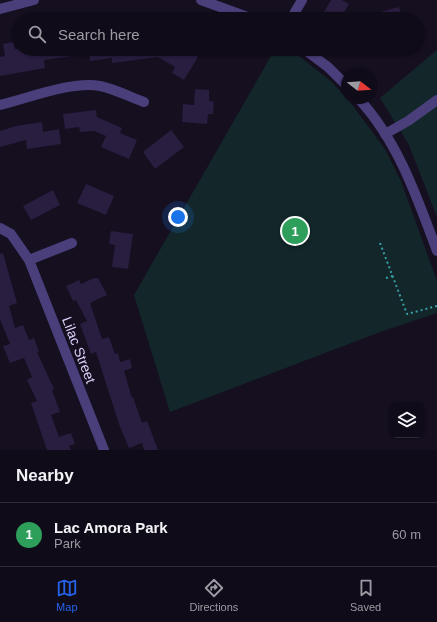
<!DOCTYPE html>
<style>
:root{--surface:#100b18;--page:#1e1925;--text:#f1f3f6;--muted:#9c9ba2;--line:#302b37;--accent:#2563eb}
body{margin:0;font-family:Arial,sans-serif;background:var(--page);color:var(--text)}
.controls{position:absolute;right:12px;bottom:12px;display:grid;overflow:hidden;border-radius:8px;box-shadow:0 1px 3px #0004}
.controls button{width:36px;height:36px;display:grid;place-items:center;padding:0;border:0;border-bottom:1px solid var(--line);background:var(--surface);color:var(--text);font:20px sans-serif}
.compass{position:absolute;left:341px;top:68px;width:36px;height:36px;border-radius:50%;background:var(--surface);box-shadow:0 1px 3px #0004;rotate:107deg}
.you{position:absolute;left:178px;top:217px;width:14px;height:14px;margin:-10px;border:3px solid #fff;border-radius:50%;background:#1a73e8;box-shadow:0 0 0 6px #1a73e833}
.badge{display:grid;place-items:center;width:26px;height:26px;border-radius:50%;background:var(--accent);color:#fff;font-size:13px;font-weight:700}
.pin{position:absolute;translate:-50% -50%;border:2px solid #fff;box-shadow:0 1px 4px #0006}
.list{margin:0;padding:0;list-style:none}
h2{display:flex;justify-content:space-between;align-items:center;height:52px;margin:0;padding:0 16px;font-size:17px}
h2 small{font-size:13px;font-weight:400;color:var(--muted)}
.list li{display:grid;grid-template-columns:26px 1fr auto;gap:12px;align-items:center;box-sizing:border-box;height:64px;padding:0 16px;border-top:1px solid var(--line)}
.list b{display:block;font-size:15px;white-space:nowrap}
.list p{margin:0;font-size:13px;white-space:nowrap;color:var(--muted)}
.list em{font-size:13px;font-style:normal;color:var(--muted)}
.icon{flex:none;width:22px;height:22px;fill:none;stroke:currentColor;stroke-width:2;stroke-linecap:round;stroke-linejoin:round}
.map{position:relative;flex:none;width:437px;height:450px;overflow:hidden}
.search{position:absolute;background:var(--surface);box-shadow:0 1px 3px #0004;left:12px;right:12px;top:12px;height:44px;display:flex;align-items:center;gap:10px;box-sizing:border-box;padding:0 14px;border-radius:22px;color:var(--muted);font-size:15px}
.sheet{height:116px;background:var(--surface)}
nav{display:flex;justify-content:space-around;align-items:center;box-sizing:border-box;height:56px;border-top:1px solid var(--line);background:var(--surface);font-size:11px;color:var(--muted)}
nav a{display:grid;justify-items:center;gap:2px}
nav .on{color:var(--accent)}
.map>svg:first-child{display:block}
</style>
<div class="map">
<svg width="437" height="450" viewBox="0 0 437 450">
<rect width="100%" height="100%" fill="#150f20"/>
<!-- green -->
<g fill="#13272a">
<path d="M275 49H289L294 52 332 82 350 102 385 149 401 181 437 281V313L383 331 170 412 134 295Z"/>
<path d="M437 50V217L409 145 380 98Z"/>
</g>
<!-- building -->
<g fill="#291d40">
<path d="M331 0H342L349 4 340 19H320Z"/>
<path d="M399 7 402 19H366L365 16Z"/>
<path d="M13 42 15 49H81V55L44 60 45 68 0 76V57L5 56 3 44Z"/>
<path d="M89 49H176L185 54 187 50 198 57 184 80 172 73 175 67 158 57 112 63V58L90 61Z"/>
<path d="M195 89 209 90V101L214 102 213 114H208L207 124 182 122 183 104 194 105Z"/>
<path d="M96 110 97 117 122 128 120 133 137 140 129 159 101 147 106 136 94 131 80 132 79 127 65 129 63 114Z"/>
<path d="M42 122 43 132 59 129 61 144 27 149 26 140 0 147V131L16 126Z"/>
<path d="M171 130 184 147 155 169 143 152Z"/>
<path d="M86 184 114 196 106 215 77 203Z"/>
<path d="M53 190 60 205 31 220 23 206Z"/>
<path d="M111 231 133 234 128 269 112 267 115 245 109 244Z"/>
<path d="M3 253 17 303 9 306 15 328 23 325 29 340 34 338 39 352H37L54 389 52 390 60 412 51 415 59 437 71 433 75 444 69 446 71 450H47L31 403 37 401 27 380 32 377 24 358 10 363 3 346 10 344 0 319V254Z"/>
<path d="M94 278H98L107 295 90 303 102 339 109 337 115 354 118 353 120 362 130 359 132 368 124 371 132 398 133 397 142 423 147 421 158 450H144L142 443 129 448 119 424 96 352 91 354 80 324 87 321 76 300 73 301 66 286 79 280 81 284Z"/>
</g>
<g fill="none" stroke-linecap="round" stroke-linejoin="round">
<!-- path -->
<g stroke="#399ea8" stroke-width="2" stroke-dasharray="2 3" stroke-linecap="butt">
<path d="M380 243 407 314 437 306"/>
<path d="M386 278 393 276"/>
</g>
<!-- minor -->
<g stroke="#4a3f7b" stroke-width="10">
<path d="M201 0 253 19"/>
<path d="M0 9 34 0"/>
<path d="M291 19 302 0"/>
<path d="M304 49 328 67 347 86"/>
<path d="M358 98C398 141 417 197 437 251"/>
<path d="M0 105C29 98 71 81 100 86 115 89 130 97 144 102"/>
<path d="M385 134 408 121 437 100"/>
<path d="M0 228 11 234 29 260 104 450"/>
<path d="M29 260 72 243"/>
</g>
</g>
<g text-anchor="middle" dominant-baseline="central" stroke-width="4" stroke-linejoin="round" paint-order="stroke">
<!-- street labels -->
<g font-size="14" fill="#ded3fb" stroke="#150f20">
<text transform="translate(79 350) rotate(69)">Lilac Street</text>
</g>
</g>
</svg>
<div class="controls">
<button><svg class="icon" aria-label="layers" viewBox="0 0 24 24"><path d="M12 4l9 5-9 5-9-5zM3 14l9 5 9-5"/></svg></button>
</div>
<svg class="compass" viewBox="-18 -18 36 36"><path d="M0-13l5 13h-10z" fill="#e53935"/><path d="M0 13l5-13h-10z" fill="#9c9ba2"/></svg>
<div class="you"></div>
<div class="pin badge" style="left:295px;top:231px;background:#2e9e5b">1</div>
<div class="search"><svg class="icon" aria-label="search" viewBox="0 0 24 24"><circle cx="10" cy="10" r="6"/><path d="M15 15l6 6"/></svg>Search here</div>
</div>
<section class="sheet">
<h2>Nearby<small></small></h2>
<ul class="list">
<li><span class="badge" style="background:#2e9e5b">1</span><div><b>Lac Amora Park</b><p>Park</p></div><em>60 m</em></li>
</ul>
</section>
<nav>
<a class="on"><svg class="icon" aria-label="map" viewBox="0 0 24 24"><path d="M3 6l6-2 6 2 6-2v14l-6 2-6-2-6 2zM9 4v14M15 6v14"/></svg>Map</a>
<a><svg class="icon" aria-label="directions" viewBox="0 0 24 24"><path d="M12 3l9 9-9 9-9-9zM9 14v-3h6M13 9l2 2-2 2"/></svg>Directions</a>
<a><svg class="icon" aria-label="saved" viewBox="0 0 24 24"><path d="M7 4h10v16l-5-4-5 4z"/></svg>Saved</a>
</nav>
